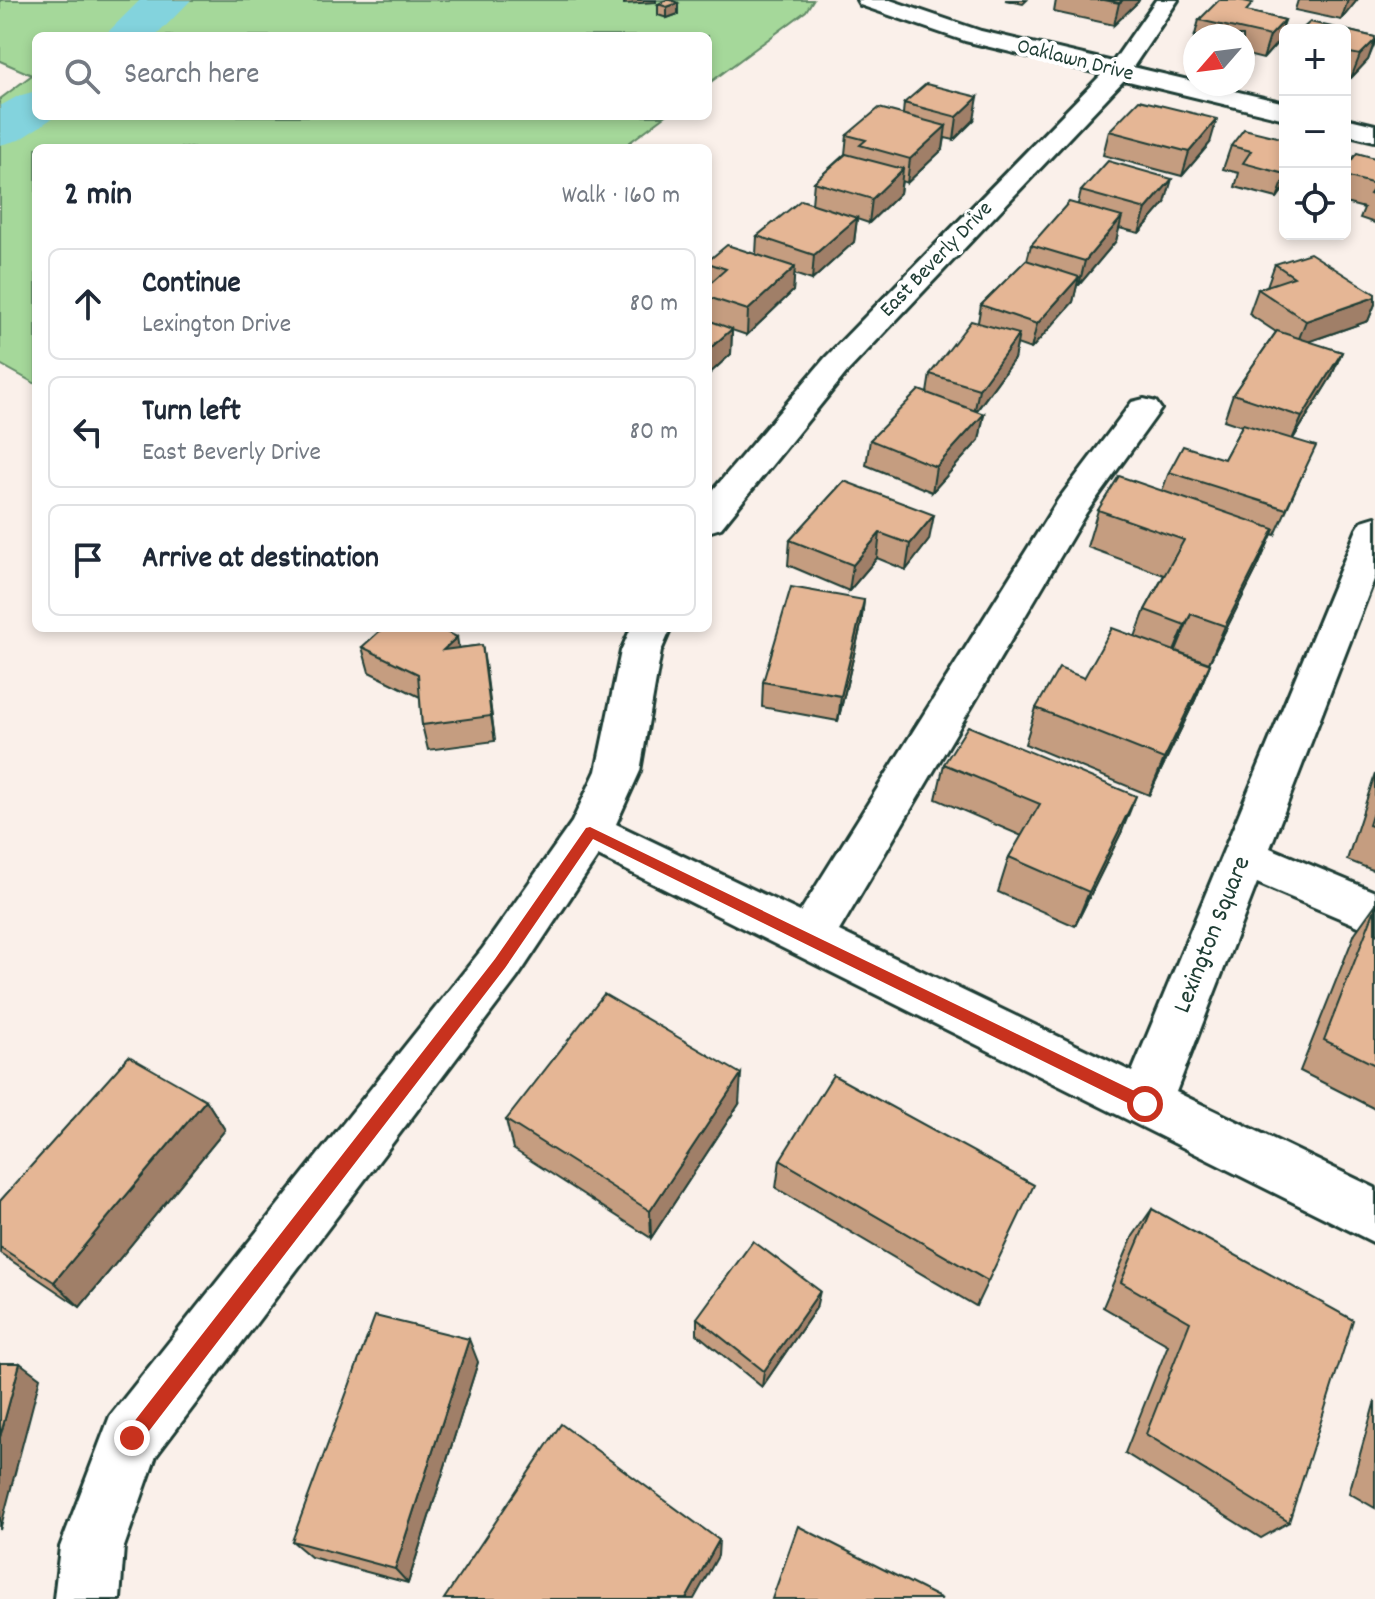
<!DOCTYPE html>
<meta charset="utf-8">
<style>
:root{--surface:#fff;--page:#f2f2f3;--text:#1f2937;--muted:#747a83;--line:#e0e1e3}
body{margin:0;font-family:Dekko,sans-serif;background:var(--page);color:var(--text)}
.controls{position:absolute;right:24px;top:24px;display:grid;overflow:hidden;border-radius:12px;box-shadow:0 4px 12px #0003}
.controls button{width:72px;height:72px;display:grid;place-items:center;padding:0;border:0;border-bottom:2px solid var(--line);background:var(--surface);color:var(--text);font:40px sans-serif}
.compass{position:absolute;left:1183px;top:24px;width:72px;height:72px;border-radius:50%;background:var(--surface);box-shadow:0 4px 12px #0003;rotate:242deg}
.stop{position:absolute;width:24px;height:24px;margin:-18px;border:6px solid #c8321e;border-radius:50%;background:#fff}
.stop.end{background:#c8321e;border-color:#fff;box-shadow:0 2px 8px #0008}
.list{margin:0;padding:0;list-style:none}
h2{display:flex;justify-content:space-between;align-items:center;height:104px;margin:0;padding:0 32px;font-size:34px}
h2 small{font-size:26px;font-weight:400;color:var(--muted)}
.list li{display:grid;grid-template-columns:52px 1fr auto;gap:24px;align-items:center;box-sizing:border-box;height:112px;margin:0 16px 16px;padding:0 16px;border:2px solid var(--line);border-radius:12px}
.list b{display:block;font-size:30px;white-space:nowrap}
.list p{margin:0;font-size:26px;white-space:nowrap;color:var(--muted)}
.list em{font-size:26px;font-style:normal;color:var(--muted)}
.icon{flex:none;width:44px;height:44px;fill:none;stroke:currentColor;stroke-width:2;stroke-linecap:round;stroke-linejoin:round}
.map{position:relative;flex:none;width:1375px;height:1599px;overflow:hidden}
.search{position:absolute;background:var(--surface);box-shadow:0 4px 12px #0003;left:32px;top:32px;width:680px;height:88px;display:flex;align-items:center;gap:20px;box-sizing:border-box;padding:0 28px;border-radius:12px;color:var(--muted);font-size:30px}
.panel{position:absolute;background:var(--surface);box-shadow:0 4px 12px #0003;left:32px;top:144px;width:680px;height:488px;border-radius:12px}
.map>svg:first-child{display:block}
</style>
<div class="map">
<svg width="1375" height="1599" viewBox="0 0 1375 1599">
<rect width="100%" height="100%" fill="#faf0ea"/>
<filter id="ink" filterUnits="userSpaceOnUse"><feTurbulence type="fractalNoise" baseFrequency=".0125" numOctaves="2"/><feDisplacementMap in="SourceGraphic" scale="16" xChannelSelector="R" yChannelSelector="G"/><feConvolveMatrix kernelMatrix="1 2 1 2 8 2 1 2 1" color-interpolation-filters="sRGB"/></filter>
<g filter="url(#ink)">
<!-- green -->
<path fill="#a5d89a" stroke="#628a67" stroke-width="2" d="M0 0H813L806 11 708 84V36H36V116H665L622 148H36V384L0 364V99L32 75 0 61Z"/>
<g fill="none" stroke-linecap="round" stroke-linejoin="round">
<!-- river -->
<g fill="#83d3dd" fill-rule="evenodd">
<path d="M140 0H191L156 36H104Z"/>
<path d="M36 91V116H56L19 140 0 145V106L18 96Z"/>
</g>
<!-- minor casing -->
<g stroke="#1f3d34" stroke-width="6">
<g id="minor">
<path d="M857 0H890L981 31 1113 62 1156 0H1178L1133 67 1285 103V119L1124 80 847 372 721 528 708 532V496L825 358 1102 74 965 41 860 5Z"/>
<path d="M1345 118 1375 125V141L1345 134Z"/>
<path d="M1144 399 1156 402 1161 409 1086 513 839 931 1132 1072 1357 529 1362 521 1375 517V577L1270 848 1375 892V933L1257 883 1176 1092 1375 1188V1243L598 856 517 978 156 1456 124 1547 120 1599H54L60 1547 110 1416 483 948 572 822 596 771 621 651 631 628H671L661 651 640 771 616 824 800 912 1058 500 1132 402Z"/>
</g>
</g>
<!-- minor -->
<use href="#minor" fill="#fff" fill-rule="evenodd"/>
</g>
<!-- wall -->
<g fill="#c59d80" stroke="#1f3d34" stroke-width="2">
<path d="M624 0H656V2L624 4Z"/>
<path d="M1005 0H1027L1023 4Z"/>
<path d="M1056 0H1139L1138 2 1114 25 1054 12Z"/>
<path d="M1298 0H1357L1341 20 1295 10Z"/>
<path d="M678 3V14L667 18 658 15V4Z"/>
<path d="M1250 12 1285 20 1278 42 1263 59 1243 54V36H1195V43L1193 42 1199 20Z"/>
<path d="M1345 30 1375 37V43L1368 60 1351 78 1345 76Z"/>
<path d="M904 103 974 120 954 140 945 138 943 149 907 183 902 181 900 193 869 223 857 219 854 242 812 280 794 274 793 291 747 335 732 330 731 354 708 375V261L756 254 757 236 812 204 814 182 845 154 847 135 903 114Z"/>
<path d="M1109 131 1210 143 1182 176 1103 155Z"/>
<path d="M1285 139V187L1277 198 1235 187 1239 173 1223 169 1231 146Z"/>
<path d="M1375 158V223L1360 218 1364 208 1345 203V169Z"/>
<path d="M1081 191 1165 203 1139 233 1119 228 1116 241 1079 285H1077L1073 302 1031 349 1017 344 1014 359 976 412 984 414 979 440 932 492 866 465 870 440 927 393 930 374 978 322 981 305 1027 260 1031 245 1078 204Z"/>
<path d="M1275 264 1375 294V304L1368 321 1308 342 1342 352 1331 377 1293 439 1304 471 1275 535 1272 534 1258 566 1209 663 1176 651 1210 664 1195 700 1149 795 1025 744 1036 708 1084 678 1135 637 1145 610 1164 575 1087 547 1098 510 1162 491 1169 472 1224 459 1242 426 1224 420 1233 394 1276 332 1249 314 1258 289 1267 286Z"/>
<path d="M844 481 929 540 906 570 877 558 849 591 788 565 790 540Z"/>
<path d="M864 600 861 625 838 721 762 707 763 682Z"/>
<path d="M482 645 495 741 428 750 422 725 420 697 369 672 362 647 459 648Z"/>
<path d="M944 764 1122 831 1075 926 998 892 1009 857 1022 836 936 799Z"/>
<path d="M1375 774V871L1347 860Z"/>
<path d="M1375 905V1109L1300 1071 1355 933Z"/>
<path d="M206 1100 225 1130 80 1307 0 1253V1201Z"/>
<path d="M739 1104 651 1238 513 1149 506 1120Z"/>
<path d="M780 1160 988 1281 976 1306 776 1188Z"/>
<path d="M1152 1209 1289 1522 1261 1538 1125 1453 1168 1345 1103 1307 1133 1236Z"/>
<path d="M816 1308 762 1387 697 1334V1318Z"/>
<path d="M478 1362 408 1583 311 1557 292 1541Z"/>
<path d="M1375 1401V1508L1349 1493Z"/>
</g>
<!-- shaded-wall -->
<g fill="#a07f68" stroke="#1f3d34" stroke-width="2">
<path d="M1123 0H1139L1138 2 1114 25 1119 3Z"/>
<path d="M1348 0H1357L1341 20Z"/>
<path d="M678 3V14L667 18V7Z"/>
<path d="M1285 20 1278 42 1263 59 1270 36Z"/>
<path d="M1375 40 1368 60 1351 78 1360 55Z"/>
<path d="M978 97 974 120 954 140 957 117Z"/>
<path d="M1217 119 1210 143 1182 176 1189 152Z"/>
<path d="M946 126 943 149 907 183 910 159Z"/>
<path d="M903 169 900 193 869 223 872 199Z"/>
<path d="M1285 177V187L1277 198Z"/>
<path d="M1172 179 1165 203 1139 233 1146 209Z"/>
<path d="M1122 217 1116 241 1079 285 1085 261Z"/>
<path d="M857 218 854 242 812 280 814 255Z"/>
<path d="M795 267 793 291 747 335 748 310Z"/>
<path d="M1079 277 1073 302 1031 349 1037 324Z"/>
<path d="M1375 297V304L1368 321 1296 346 1306 321Z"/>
<path d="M732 329 731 354 708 375V350Z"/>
<path d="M1019 334 1014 359 974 414 979 389Z"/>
<path d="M1342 352 1331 377 1291 442 1302 417Z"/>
<path d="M984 414 979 440 932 492 936 467Z"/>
<path d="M934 515 929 540 906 570 910 544Z"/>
<path d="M1274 529 1258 566 1209 663 1225 626Z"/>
<path d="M880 533 877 558 849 591 853 565Z"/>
<path d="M864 600 861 625 838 721 841 696Z"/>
<path d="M1191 614 1176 650 1170 661 1185 625Z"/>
<path d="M457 637 461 662 443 650Z"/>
<path d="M482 645 486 670 495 741 491 716Z"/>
<path d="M1210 664 1195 700 1149 795 1164 759Z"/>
<path d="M1136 796 1122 831 1075 926 1089 892Z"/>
<path d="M741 1074 739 1104 651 1238 650 1211Z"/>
<path d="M206 1100 225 1130 80 1307 54 1282Z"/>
<path d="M820 1291 816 1308 762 1387 764 1371Z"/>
<path d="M469 1339 478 1362 408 1583 395 1569Z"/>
<path d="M20 1363 40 1378 0 1530V1437Z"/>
<path d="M719 1540 718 1556 694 1599H686Z"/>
</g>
<!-- building -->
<g fill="#e5b695" stroke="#1f3d34" stroke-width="2">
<path d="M666 0H671L678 3 667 7 658 4Z"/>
<path d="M1104 0H1123L1119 3Z"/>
<path d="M1219 0H1239L1253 3 1246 11 1285 20 1270 36 1199 20Z"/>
<path d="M1310 22 1345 30H1301Z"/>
<path d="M1345 30 1375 37V40L1360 55 1345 52Z"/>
<path d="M926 84 978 97 957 117 904 103Z"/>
<path d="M1139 100 1217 119 1189 152 1109 131Z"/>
<path d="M879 108 946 126 910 159 860 145 866 140 847 135Z"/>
<path d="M1244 129 1285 139V174L1243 163 1251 151 1231 146Z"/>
<path d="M1357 153 1375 158V184L1345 176V169Z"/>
<path d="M846 154 903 169 872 199 814 182Z"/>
<path d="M1108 161 1172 179 1146 209 1081 191Z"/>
<path d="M1375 187V196L1370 194Z"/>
<path d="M801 200 857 218 814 255 757 236Z"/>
<path d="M1069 202 1122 217 1085 261 1031 245Z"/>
<path d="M727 245 795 267 748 310 708 297V285L726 269 708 263V261Z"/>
<path d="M1310 253 1375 294V297L1306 321 1258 289 1294 277 1275 264Z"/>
<path d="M1026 260 1079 277 1037 324 981 305Z"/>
<path d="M708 320 732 329 708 350Z"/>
<path d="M971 321 1019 334 979 389 930 374Z"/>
<path d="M1277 331 1342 352 1302 417 1233 394Z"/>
<path d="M919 390 984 414 936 467 870 440Z"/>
<path d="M1243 424 1316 446 1286 509 1169 472 1183 446 1224 459Z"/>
<path d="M1119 476 1274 529 1225 626 1191 614 1185 625 1145 610 1184 540 1098 510Z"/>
<path d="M844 481 934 515 910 544 880 533 853 565 790 540Z"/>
<path d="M791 587 864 600 841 696 763 682Z"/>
<path d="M383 628H438L457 637 443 650 482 645 491 716 422 725 418 674 362 647Z"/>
<path d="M1112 628 1210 664 1164 759 1036 708 1059 668 1084 678Z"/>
<path d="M968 726 1136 796 1089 892 1009 857 1040 804 944 764Z"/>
<path d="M1375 806V827L1369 825Z"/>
<path d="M1375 909V1065L1324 1040Z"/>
<path d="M604 994 741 1074 650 1211 506 1120Z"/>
<path d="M129 1056 206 1100 54 1282 0 1247V1201Z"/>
<path d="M833 1075 1034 1185 988 1281 780 1160Z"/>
<path d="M1152 1209 1353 1320 1289 1522 1146 1434 1190 1322 1121 1282Z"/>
<path d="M753 1241 820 1291 764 1371 697 1318Z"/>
<path d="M375 1316 469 1339 395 1569 292 1541Z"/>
<path d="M0 1363H20L0 1437Z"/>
<path d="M561 1424 719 1540 686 1599H444Z"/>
<path d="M798 1526 942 1599H772Z"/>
</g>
</g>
<!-- route -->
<path fill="#c8321e" d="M590 827 1151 1099V1109H1140L593 839 505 968 139 1444 132 1447 126 1444 123 1438 126 1432 495 959 586 828Z"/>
<g text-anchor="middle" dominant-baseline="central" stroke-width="8" stroke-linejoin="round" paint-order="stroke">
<!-- far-street labels -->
<g font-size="22" fill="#1f3d34" stroke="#fff">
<text transform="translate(1075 61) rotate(14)">Oaklawn Drive</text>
<text transform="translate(937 260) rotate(-46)">East Beverly Drive</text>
</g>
<!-- street labels -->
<g font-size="26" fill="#1f3d34" stroke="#fff">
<text transform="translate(1213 935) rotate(-68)">Lexington Square</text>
</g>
</g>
</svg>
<div class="controls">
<button>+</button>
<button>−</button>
<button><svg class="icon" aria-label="locate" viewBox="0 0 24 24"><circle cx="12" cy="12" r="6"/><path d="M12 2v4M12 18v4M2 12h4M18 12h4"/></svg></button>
</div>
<svg class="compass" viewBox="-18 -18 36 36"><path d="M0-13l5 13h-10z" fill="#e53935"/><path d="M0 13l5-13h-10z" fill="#747a83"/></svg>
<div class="stop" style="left:1145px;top:1104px"></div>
<div class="stop end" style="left:132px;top:1438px"></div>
<div class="search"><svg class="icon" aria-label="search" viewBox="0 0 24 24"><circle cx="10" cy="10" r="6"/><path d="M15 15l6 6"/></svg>Search here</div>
<section class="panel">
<h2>2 min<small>Walk · 160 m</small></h2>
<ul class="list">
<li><svg class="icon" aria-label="ahead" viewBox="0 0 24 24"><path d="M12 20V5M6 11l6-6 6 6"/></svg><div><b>Continue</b><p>Lexington Drive</p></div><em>80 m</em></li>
<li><svg class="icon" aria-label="left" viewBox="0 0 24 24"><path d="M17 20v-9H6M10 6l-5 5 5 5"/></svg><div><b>Turn left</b><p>East Beverly Drive</p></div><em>80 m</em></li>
<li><svg class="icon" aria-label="arrive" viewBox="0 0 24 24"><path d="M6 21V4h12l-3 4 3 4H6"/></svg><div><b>Arrive at destination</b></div></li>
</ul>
</section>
</div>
